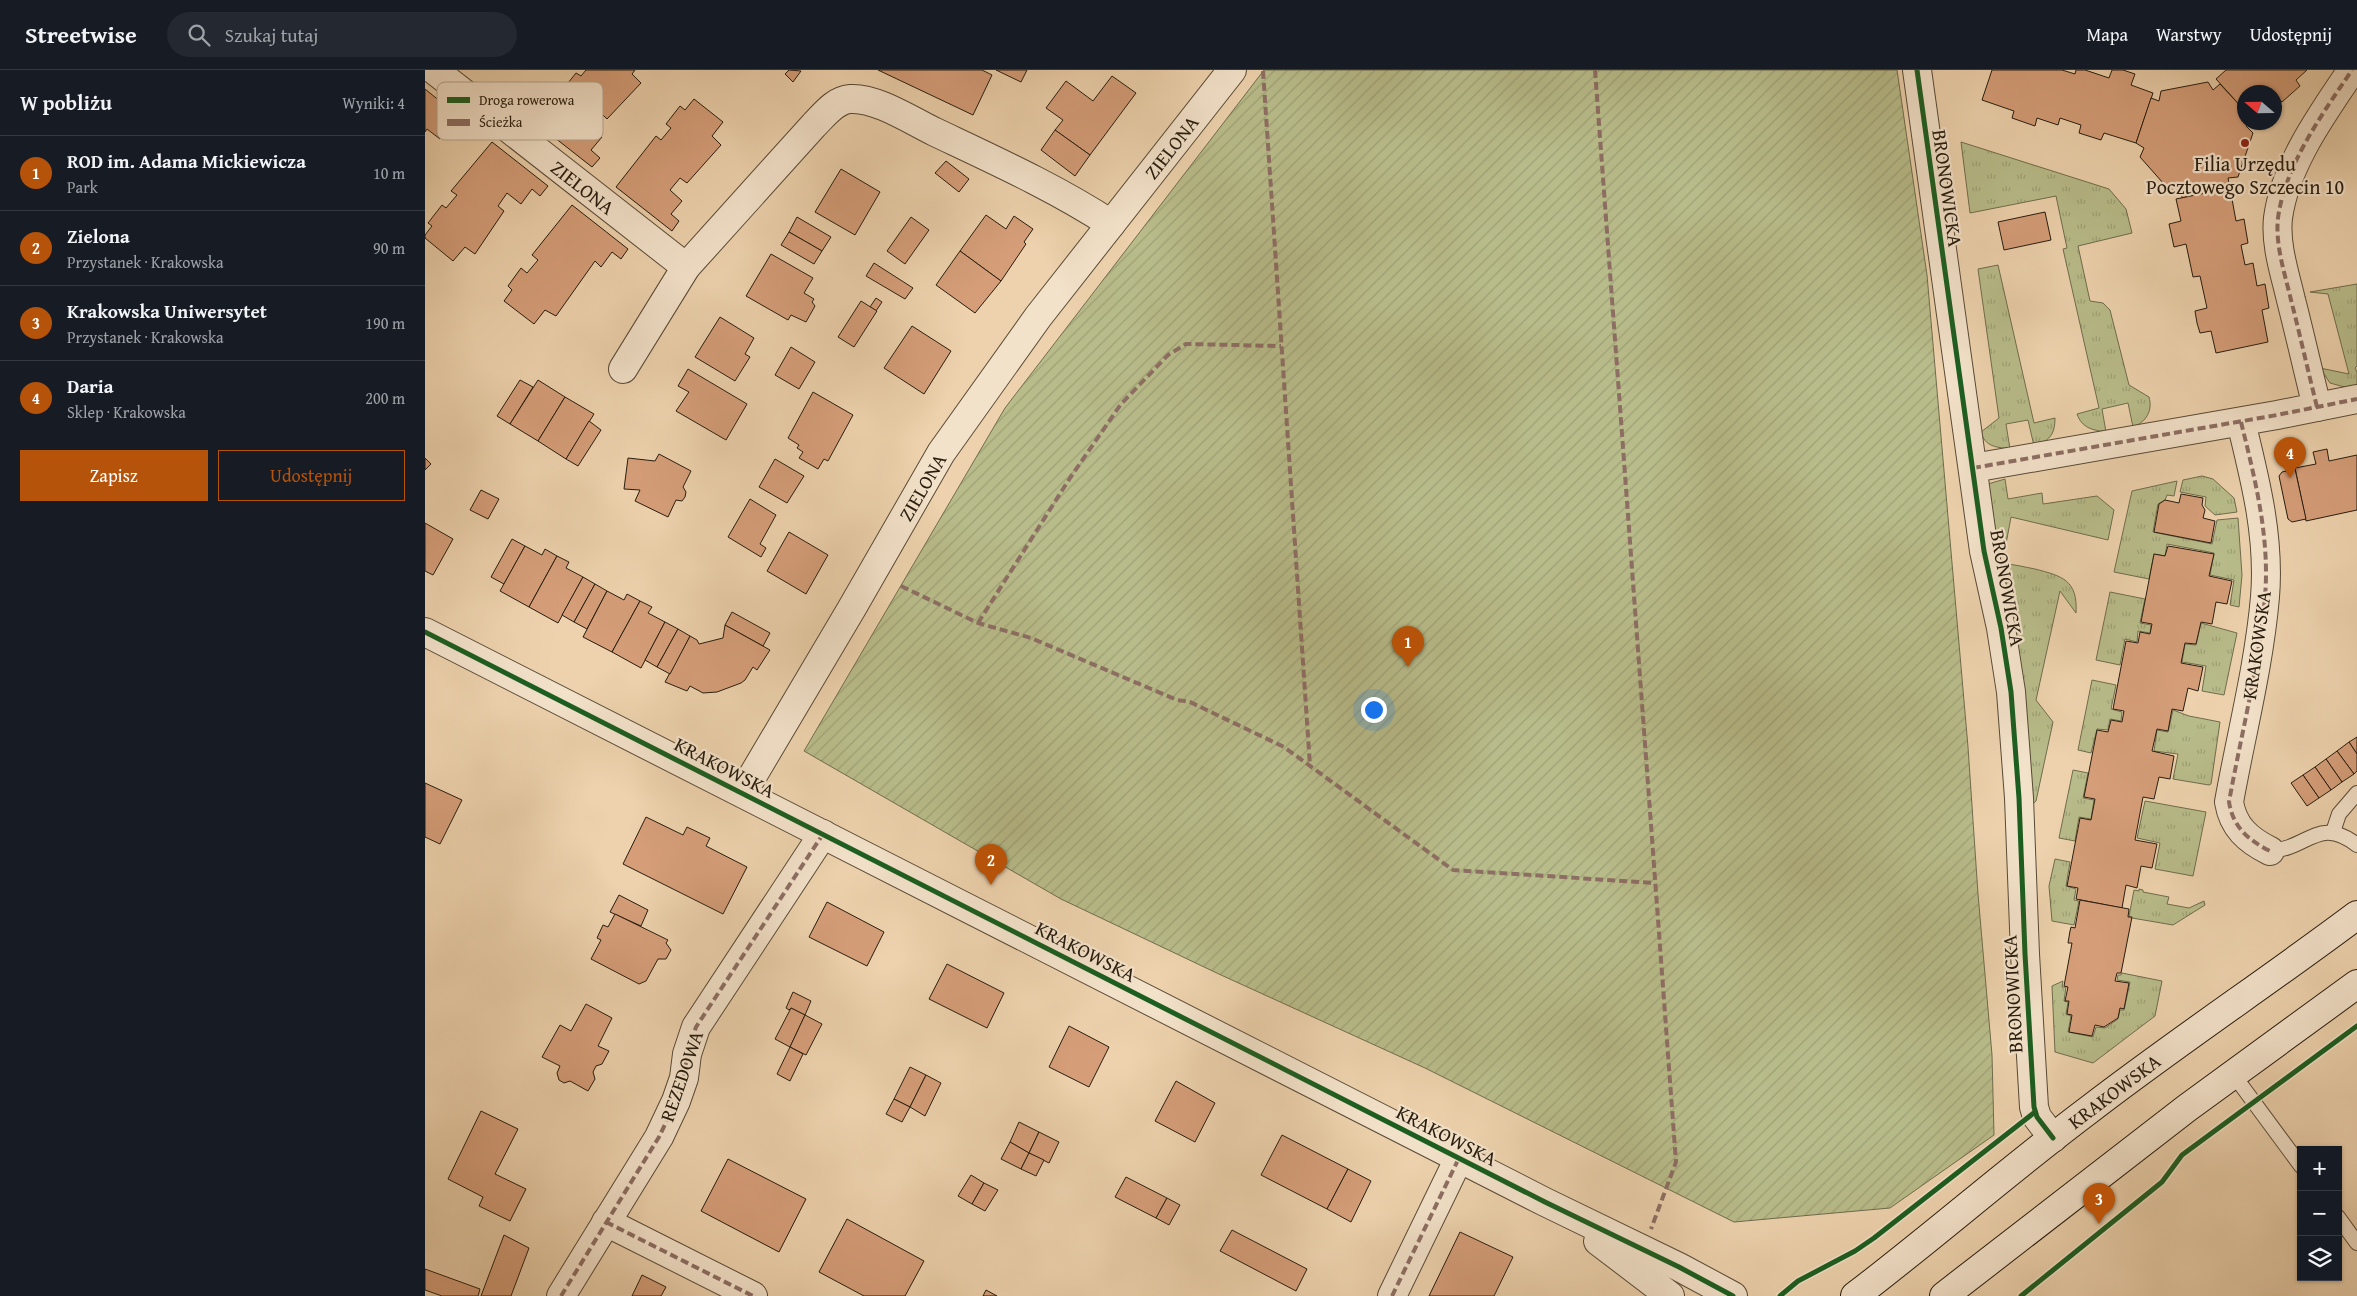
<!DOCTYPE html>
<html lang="pl">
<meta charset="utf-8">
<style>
:root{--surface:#171b24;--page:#242831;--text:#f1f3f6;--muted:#9ea1a6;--line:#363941;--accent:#b45309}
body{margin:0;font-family:"Gentium Book Plus",serif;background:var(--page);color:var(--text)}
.controls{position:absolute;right:15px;bottom:15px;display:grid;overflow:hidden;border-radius:0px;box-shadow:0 1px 4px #0004}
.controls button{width:45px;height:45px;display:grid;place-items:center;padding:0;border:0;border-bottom:1px solid var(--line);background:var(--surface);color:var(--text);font:25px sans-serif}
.compass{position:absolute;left:1812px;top:15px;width:45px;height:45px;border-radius:50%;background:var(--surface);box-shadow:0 1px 4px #0004;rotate:290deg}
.you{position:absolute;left:948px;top:639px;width:18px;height:18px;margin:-12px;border:4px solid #fff;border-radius:50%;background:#1a73e8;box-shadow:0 0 0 8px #1a73e833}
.badge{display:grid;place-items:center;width:32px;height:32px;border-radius:50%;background:var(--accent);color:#fff;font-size:16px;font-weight:700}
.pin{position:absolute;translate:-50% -41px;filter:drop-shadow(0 1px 2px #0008)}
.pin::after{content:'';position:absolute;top:26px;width:18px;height:15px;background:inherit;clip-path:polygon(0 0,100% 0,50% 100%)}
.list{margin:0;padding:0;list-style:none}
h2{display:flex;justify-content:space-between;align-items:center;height:65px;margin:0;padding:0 20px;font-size:21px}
h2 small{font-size:16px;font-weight:400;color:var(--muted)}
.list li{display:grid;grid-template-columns:32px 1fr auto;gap:15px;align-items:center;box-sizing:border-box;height:75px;padding:0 20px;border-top:1px solid var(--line)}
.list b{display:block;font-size:19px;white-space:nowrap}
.list p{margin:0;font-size:16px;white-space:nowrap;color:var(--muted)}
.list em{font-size:16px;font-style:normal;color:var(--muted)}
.actions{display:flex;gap:10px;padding:15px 20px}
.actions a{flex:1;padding:11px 0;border:1px solid var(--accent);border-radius:0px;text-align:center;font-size:18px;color:var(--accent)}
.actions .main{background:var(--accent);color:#fff}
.icon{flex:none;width:28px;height:28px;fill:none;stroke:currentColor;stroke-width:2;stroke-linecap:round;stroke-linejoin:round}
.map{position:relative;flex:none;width:1932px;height:1226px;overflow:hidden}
header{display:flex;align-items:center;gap:30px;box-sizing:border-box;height:70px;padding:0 25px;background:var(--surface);border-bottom:1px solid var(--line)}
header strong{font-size:24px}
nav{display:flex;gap:28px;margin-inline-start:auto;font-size:18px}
.search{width:350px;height:45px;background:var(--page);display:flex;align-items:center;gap:12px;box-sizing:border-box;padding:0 18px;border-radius:28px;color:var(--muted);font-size:19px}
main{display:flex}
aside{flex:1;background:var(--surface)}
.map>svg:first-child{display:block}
</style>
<header>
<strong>Streetwise</strong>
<div class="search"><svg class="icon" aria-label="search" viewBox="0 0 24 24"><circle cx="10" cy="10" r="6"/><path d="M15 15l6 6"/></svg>Szukaj tutaj</div>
<nav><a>Mapa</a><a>Warstwy</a><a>Udostępnij</a></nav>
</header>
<main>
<aside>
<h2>W pobliżu<small>Wyniki: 4</small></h2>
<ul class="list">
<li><span class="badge">1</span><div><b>ROD im. Adama Mickiewicza</b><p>Park</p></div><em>10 m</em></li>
<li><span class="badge">2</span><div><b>Zielona</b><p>Przystanek · Krakowska</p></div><em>90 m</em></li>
<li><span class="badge">3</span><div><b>Krakowska Uniwersytet</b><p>Przystanek · Krakowska</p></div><em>190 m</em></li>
<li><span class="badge">4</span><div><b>Daria</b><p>Sklep · Krakowska</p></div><em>200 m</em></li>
</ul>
<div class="actions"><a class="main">Zapisz</a><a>Udostępnij</a></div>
</aside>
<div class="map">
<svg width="1932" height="1226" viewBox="0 0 1932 1226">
<defs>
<pattern id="grass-tufts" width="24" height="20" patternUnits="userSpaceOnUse" patternTransform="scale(1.25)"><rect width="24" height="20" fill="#b8bc8a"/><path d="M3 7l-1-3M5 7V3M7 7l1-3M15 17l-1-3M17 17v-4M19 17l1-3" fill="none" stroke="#9ea176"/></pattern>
<pattern id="garden-furrows" width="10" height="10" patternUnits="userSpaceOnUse" patternTransform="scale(1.25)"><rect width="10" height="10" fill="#b8bc8a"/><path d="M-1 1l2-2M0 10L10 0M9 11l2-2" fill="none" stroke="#9ea176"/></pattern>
</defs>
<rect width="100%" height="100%" fill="#edd2ad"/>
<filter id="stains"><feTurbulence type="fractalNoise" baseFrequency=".004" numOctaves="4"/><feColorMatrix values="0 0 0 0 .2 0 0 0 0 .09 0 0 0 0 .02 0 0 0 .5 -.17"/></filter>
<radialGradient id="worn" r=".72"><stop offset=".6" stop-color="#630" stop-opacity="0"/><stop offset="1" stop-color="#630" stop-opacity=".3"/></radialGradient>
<!-- grass -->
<g fill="url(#grass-tufts)" stroke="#706c4c">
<path d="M1536 72 1684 119 1701 139 1707 163 1653 176 1665 231 1678 233 1685 240 1704 315 1724 327C1728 341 1721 352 1708 357L1703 333 1677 339 1681 362C1667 360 1657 358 1652 344L1674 338 1638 179 1642 178 1631 126 1545 143Z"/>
<path d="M1573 195 1609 353 1630 348C1630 365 1624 371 1609 376L1603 350 1581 354 1585 379C1571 377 1560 377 1556 362L1574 348 1553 199Z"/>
<path d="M1932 214V296L1930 298 1932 302V316L1923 318 1905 313 1895 298 1924 304 1903 224 1885 222Z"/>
<path d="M1777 406 1788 409 1809 428 1812 442 1790 445 1780 436 1781 427 1755 422 1758 410Z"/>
<path d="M1580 409 1583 429 1617 423 1618 434 1672 426 1689 440 1683 470 1586 447 1581 474 1570 467 1563 414Z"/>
<path d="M1752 411 1749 426 1742 425 1740 430 1733 434 1728 462 1787 474 1792 450 1813 448 1817 505 1814 537 1805 535 1809 510 1785 505 1789 483 1742 474 1740 486 1729 484 1724 509 1689 502 1707 421Z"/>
<path d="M1578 494C1589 494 1599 497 1610 499 1637 506 1653 510 1651 543L1635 521 1611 630 1628 652 1611 731 1607 735 1573 496Z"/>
<path d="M1685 522 1720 529 1715 553 1726 555 1725 563 1713 561 1712 572 1700 569 1695 595 1671 590Z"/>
<path d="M1776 553 1812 563 1799 625 1777 621 1781 596 1757 592 1760 574 1771 575Z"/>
<path d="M1667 610 1691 615 1686 639 1697 642 1696 651 1685 649 1683 660 1672 659 1666 683 1653 680Z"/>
<path d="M1748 640 1764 646 1795 652 1786 714 1784 715 1748 709 1753 684 1729 681 1732 660 1743 662Z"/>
<path d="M1648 700 1663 703 1658 728 1669 730 1666 749 1654 747 1650 771 1634 768Z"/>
<path d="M1720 731 1781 742 1768 806 1730 799 1735 773 1712 768Z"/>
<path d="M1630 789 1645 792 1641 816 1651 819 1649 830 1654 831 1649 855 1627 851 1624 816Z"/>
<path d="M1714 819 1718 820V822L1744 827 1742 834 1764 838 1779 831 1780 835 1748 855 1707 848 1704 846 1709 820 1714 821Z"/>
<path d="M1697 903 1737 911 1730 946 1668 993 1630 982 1627 916 1638 911 1637 917H1641L1639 931 1643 932 1641 944 1646 946 1643 962 1668 967 1671 957 1680 958 1693 949 1695 940H1699L1705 912 1692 910 1693 905H1696Z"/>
</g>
<!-- garden -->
<path fill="url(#garden-furrows)" stroke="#706c4c" d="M839 0H1472L1502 205 1543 677 1553 824 1567 985 1569 1065 1465 1138 1309 1152 1000 998 796 905 636 829 379 681 580 338Z"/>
<!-- building -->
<g fill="#d59e79" stroke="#271c0e">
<path d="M161 0H210L207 4 216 13 182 49 176 43 164 57 177 67 166 80 175 88 167 97 111 53 151 3 156 6Z"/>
<path d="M364 0 376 1 368 12 360 4Z"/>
<path d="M453 0H557L567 5 548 45Z"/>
<path d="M571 0H602L596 12Z"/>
<path d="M1567 0H1637L1650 4 1651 0H1660L1684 8 1687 0H1698L1710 4 1706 15 1728 23 1711 73 1679 63 1676 70 1654 63 1656 55 1635 48 1633 55 1612 48 1610 56 1587 48 1589 41 1557 30Z"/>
<path d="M1801 0H1882L1871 10 1875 16 1857 32 1852 27 1850 29V22H1820V41L1791 9Z"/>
<path d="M687 6 711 23 665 85 630 60 638 50 621 38 641 11 668 31Z"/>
<path d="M1783 12 1788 20 1795 14 1820 41V52H1824L1821 56 1828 63 1813 107 1803 108 1805 118 1757 128 1756 118 1746 122 1715 87 1719 78 1711 73 1726 28 1734 31 1736 21Z"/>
<path d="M0 19 42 53 35 62 26 55 15 69 2 59 0 62Z"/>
<path d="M269 29 298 52 287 66 296 75 262 113 255 108 245 120 257 131 246 144 254 151 247 161 191 117 231 66 236 70 246 58 241 54 255 36 260 40Z"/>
<path d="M630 60 665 85 650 106 616 80Z"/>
<path d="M67 72 123 116 115 126 107 119 96 134 82 123 73 136 79 141 50 184 40 177 28 191 0 168V165L7 156 3 153 17 135 21 138 32 125 26 121Z"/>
<path d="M521 91 544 109 534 122 510 103Z"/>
<path d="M416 99 455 122 430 165 390 142Z"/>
<path d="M1805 118 1811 151 1819 149 1823 173 1816 175 1820 195 1828 193 1832 216 1840 214 1844 238 1837 240 1843 272 1791 283 1786 261 1775 263 1772 253 1770 241 1782 238 1775 206 1768 207 1761 174 1749 177 1744 154 1756 151 1751 129Z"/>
<path d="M147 135 203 179 196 189 187 182 176 197 170 191 131 246 120 240 109 254 79 231 87 220 83 216 96 198 102 203 113 190 107 185Z"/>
<path d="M1620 142 1626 170 1579 180 1573 152Z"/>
<path d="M561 145 581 159 589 146 608 159 599 172 601 174 576 211 535 181Z"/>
<path d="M372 147 406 167 397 181 364 162Z"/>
<path d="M486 147 504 160 480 194 462 181Z"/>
<path d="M364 162 397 181 389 194 356 175Z"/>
<path d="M535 181 576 211 550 243 511 215Z"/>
<path d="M346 184 388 208 379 223 389 229 387 232 390 236 381 252 366 245 363 250 321 226Z"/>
<path d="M449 193 488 218 480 229 441 206Z"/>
<path d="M451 228 457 232 451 241 445 237Z"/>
<path d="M436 231 452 241 429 277 413 267Z"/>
<path d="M295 247 329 268 320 284 325 287 310 311 270 287Z"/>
<path d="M487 256 526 281 499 324 459 298Z"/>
<path d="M366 277 390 292 374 319 350 305Z"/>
<path d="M263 299 322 334 301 370 251 341 264 322 253 316Z"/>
<path d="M95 310 108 317 85 354 72 346Z"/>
<path d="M113 310 140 327 113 371 85 354Z"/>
<path d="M388 322 428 345 403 391 399 389 393 399 374 388 378 382 372 378 374 375 363 368Z"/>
<path d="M140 327 169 344 141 389 113 371Z"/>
<path d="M164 351 176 360 153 396 141 389Z"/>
<path d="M1902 379 1904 391 1932 385V440L1881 451 1870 398 1891 394 1888 382Z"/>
<path d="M234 384 266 401 258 417 261 422 260 427 257 431 251 430 243 447 210 431 215 420 199 419 203 388 230 391Z"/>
<path d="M0 388 6 394 0 400Z"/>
<path d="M350 389 379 406 362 433 334 417Z"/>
<path d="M1870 399 1881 449 1867 452 1863 449 1854 406 1857 402Z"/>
<path d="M56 420 74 429 63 449 45 440Z"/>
<path d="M1756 424 1778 428 1777 435 1780 440 1778 448 1790 451 1786 473 1729 462 1734 434 1740 430 1754 433Z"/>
<path d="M325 429 351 445 335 474 341 478 336 487 303 467Z"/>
<path d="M0 453 28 469 8 505 0 501Z"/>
<path d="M364 462 403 485 381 524 342 501Z"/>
<path d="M87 469 100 476 79 514 66 507Z"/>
<path d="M100 476 117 485 120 479 132 486 104 537 75 521Z"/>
<path d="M1743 476 1789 484 1784 506 1807 511 1802 534 1791 532 1787 554 1776 552 1771 574 1760 573 1756 593 1778 597 1773 621 1763 618 1758 641 1747 639 1743 661 1732 659 1727 681 1749 686 1745 709 1734 707 1729 729 1718 727 1710 770 1732 774 1727 798 1716 796 1712 818 1701 815 1697 838 1651 829 1653 818 1642 816 1655 748 1666 750 1670 729 1659 727 1672 660 1683 662 1686 650 1697 652 1699 641 1688 639 1701 571 1713 573 1715 562 1725 564 1727 554 1716 552 1729 484 1740 486Z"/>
<path d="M132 486 144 492 141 498 158 507 133 553 104 537Z"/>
<path d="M158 507 170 514 149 552 137 545Z"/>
<path d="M170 514 182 521 162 559 149 552Z"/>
<path d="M182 521 199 530 202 524 215 531 187 582 158 567Z"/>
<path d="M215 531 227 537 223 543 240 552 216 598 187 582Z"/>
<path d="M307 542 345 563 338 576 300 555Z"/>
<path d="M240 552 253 559 232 597 220 590Z"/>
<path d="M300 555 345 580 332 600 328 597 320 610 316 613 292 622 278 623 265 616 262 621 240 612 265 566 272 570 274 574 298 568Z"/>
<path d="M253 559 265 566 245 604 232 597Z"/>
<path d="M1932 667V684L1924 672Z"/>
<path d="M1924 672 1932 684V701L1929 704 1912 681Z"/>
<path d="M1912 681 1929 704 1917 712 1901 689Z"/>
<path d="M1901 689 1917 712 1906 720 1890 697Z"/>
<path d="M1890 697 1906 720 1894 728 1878 705Z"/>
<path d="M1878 705 1894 728 1882 736 1866 713Z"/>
<path d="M0 713 37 730 15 774 0 767Z"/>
<path d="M221 747 258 765 262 757 285 768 281 776 322 797 298 844 198 794Z"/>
<path d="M194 825 223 840 216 856 185 842Z"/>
<path d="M1655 830 1704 839 1703 847H1707L1696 903H1692L1690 911 1704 913 1699 939 1695 938 1693 948 1679 957 1670 955 1667 966 1644 962 1647 945 1642 944 1644 931H1640L1643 917 1639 916 1647 873H1643L1645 861 1646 857 1650 858Z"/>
<path d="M402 832 459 862 442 896 384 867Z"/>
<path d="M190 844 243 870 241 873 246 880 241 889H233L221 911 214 914 166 889 176 870 172 868 178 855 183 857Z"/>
<path d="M522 894 579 923 562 958 504 929Z"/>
<path d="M368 922 386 931 380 945 366 938 364 940 361 938Z"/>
<path d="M161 934 187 948 173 976 184 981 177 994 171 996 168 1002 170 1009 163 1021 145 1011 139 1013 134 1010 132 1003 135 996 117 987 135 955 146 961Z"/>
<path d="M366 938 380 945 365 977 350 969Z"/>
<path d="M380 945 397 954 381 985 365 977Z"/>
<path d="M644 956 684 977 664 1017 624 997Z"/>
<path d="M365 977 378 984 365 1011 352 1004Z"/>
<path d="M485 997 501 1005 485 1037 469 1029Z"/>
<path d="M501 1005 516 1013 500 1046 485 1037Z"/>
<path d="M751 1011 790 1033 770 1072 730 1051Z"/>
<path d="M469 1029 485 1037 477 1052 461 1044Z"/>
<path d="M56 1041 93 1059 70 1104 101 1119 85 1151 54 1136 58 1127 23 1109Z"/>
<path d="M594 1052 614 1062 604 1083 585 1072Z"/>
<path d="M614 1062 634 1072 624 1093 604 1083Z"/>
<path d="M857 1065 923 1099 902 1139 836 1105Z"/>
<path d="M585 1072 604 1083 596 1099 576 1089Z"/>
<path d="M604 1083 619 1090 611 1106 596 1099Z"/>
<path d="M303 1089 381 1129 354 1182 276 1141Z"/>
<path d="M923 1099 946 1111 926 1152 902 1139Z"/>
<path d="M546 1105 559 1113 547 1134 533 1126Z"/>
<path d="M701 1107 742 1128 731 1148 690 1127Z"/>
<path d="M559 1113 573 1120 560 1141 547 1134Z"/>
<path d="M742 1128 755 1135 744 1155 731 1148Z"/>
<path d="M422 1149 499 1191 480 1226H439L394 1202Z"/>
<path d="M807 1160 882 1199 871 1221 795 1181Z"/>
<path d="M1035 1162 1088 1187 1069 1226H1004Z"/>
<path d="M79 1165 104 1178 86 1226H56Z"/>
<path d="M0 1199 55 1219 53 1226H17L0 1220Z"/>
<path d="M217 1205 241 1217 236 1226H207Z"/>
<path d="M561 1220 572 1226H558Z"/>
</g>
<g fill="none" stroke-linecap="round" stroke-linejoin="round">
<!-- lane casing -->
<g stroke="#584a36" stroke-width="16">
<g id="lane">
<path d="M1908 762 1914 744 1932 723"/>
<path d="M1845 781C1883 779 1894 745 1932 775"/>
<path d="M1808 1004 1876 1096"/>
<path d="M1913 1147 1932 1173"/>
</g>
</g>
<!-- street casing -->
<g stroke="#584a36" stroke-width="30">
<g id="street">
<path d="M9 0 261 197"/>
<path d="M1492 0 1559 481 1576 558 1586 622 1594 728 1600 884 1609 1037 1612 1047 1628 1068"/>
<path d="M198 299 261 197 389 55C399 45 410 30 425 29 451 27 487 51 510 62 569 90 631 118 686 154"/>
<path d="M1892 337C1883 301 1875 265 1866 230 1860 204 1850 175 1853 148 1860 95 1898 43 1927 0"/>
<path d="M1816 352C1830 409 1845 467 1840 527 1834 596 1816 665 1804 732 1808 757 1823 770 1845 781"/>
<path d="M1548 398 1852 345 1932 329"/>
<path d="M0 562 1120 1132 1254 1197 1308 1226"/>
<path d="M318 722 427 538 516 383 613 247 807 0"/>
<path d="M181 1152 328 1226"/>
<path d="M1173 1171 1245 1226"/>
<path d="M136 1226 234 1067 251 1031 259 1008 262 984 271 957 398 764"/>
<path d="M967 1226 1034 1088"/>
</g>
</g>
<!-- secondary casing -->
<g stroke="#271c0e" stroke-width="30">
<g id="secondary">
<path d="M1430 1226C1510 1165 1585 1099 1665 1039 1752 972 1844 911 1932 845"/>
<path d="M1519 1226 1762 1038 1932 914"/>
</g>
</g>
<!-- lane -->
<use href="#lane" stroke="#f3e2ca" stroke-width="14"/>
<!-- street -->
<use href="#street" stroke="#f3e2ca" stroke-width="28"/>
<!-- secondary -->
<use href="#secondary" stroke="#f3e2ca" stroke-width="28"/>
<!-- quiet -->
<g stroke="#8d6e63" stroke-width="4" stroke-dasharray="8 4" stroke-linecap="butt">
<path d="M1170 0 1251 1092 1226 1159"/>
<path d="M838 1 885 696"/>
<path d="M1892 337C1883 301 1875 265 1866 230 1860 204 1850 175 1853 148 1860 95 1898 43 1927 0"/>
<path d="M1816 352C1830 409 1845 467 1840 527 1834 596 1816 665 1804 732 1808 757 1823 770 1845 781"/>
<path d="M1548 398 1852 345 1932 329"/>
<path d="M476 516 553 553 606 568 752 630 765 632 859 677 1028 800 1230 813"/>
<path d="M553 553 645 408 696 334 743 285 761 274 856 276"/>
<path d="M181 1152 328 1226"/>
<path d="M136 1226 234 1067 251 1031 259 1008 262 984 271 957 398 764"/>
<path d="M967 1226 1034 1088"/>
</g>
<!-- cycleway casing -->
<g stroke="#f3e2ca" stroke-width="8">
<g id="cycleway">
<path d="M1492 0 1559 481 1576 558 1586 622 1594 728 1600 884 1609 1037 1612 1047 1628 1068"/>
<path d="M0 562 1120 1132 1254 1197 1308 1226"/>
<path d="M1355 1226 1373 1211 1430 1181 1449 1168 1610 1042"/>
<path d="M1596 1226 1737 1112 1757 1085 1932 956"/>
</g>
</g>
<!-- cycleway -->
<use href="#cycleway" stroke="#1b5e20" stroke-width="5"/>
</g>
<!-- markers -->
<circle fill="#8f2418" stroke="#f3e2ca" stroke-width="2" cx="1820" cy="73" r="5"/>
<g text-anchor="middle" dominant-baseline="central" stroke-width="4.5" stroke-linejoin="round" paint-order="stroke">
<!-- street labels -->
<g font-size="20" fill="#271c0e" stroke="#f3e2ca">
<text transform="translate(746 77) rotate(-52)">ZIELONA</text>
<text transform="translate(158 117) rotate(38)">ZIELONA</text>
<text transform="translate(1523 118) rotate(82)">BRONOWICKA</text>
<text transform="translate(497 417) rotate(-60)">ZIELONA</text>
<text transform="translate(1583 518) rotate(80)">BRONOWICKA</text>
<text transform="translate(1831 575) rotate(-82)">KRAKOWSKA</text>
<text transform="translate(300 697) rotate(27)">KRAKOWSKA</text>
<text transform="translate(661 881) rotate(27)">KRAKOWSKA</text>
<text transform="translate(1587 924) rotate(-93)">BRONOWICKA</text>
<text transform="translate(256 1006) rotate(-71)">REZEDOWA</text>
<text transform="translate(1689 1021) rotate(-37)">KRAKOWSKA</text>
<text transform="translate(1022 1065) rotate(27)">KRAKOWSKA</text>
</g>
<!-- poi labels -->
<g font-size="20" fill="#271c0e" stroke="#f3e2ca">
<text x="1820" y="93">Filia Urzędu<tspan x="1820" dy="23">Pocztowego Szczecin 10</tspan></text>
</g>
</g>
<!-- legend -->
<rect x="12" y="12" width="166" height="58" rx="8" fill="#f3e2ca" stroke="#b6a792" stroke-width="1"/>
<rect x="22" y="27" width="23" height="6" fill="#1b5e20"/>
<rect x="22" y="49" width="23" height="7" fill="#8d6e63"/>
<g font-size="14" fill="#271c0e">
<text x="54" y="35">Droga rowerowa</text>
<text x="54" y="57">Ścieżka</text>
</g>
<rect width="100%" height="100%" filter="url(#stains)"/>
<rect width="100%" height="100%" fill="url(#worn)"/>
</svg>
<div class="controls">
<button>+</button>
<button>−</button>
<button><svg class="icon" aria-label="layers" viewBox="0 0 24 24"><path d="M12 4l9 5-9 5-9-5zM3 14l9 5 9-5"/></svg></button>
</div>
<svg class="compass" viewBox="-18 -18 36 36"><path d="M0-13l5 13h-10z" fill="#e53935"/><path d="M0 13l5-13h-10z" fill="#9ea1a6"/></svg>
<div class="you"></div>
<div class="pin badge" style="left:983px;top:597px">1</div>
<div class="pin badge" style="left:566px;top:815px">2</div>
<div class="pin badge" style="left:1674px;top:1154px">3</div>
<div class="pin badge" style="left:1865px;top:408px">4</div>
</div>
</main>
